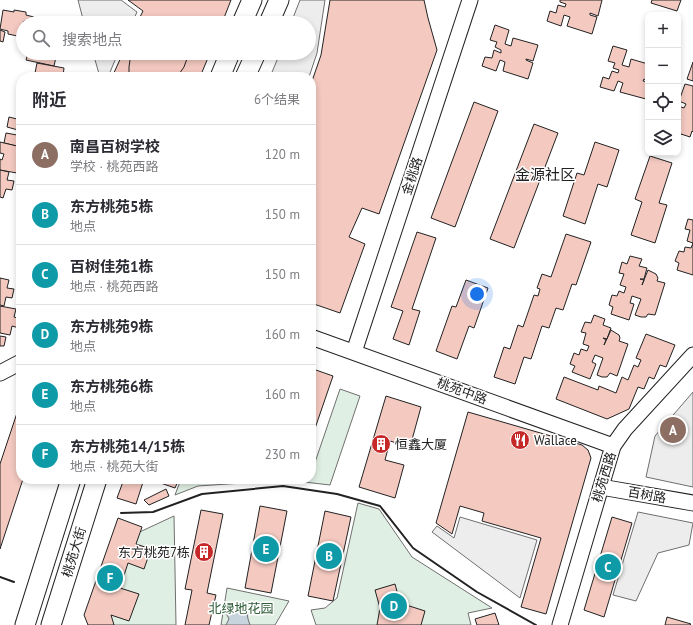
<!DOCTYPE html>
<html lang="zh">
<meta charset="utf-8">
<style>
:root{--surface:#fff;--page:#f7f7f7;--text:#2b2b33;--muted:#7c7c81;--line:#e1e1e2;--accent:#d93025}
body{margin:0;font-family:"PT Sans","Noto Sans SC",sans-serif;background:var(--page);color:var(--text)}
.controls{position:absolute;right:12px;top:12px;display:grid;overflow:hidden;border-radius:8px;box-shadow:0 2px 6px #0003}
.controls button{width:36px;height:36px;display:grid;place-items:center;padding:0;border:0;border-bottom:1px solid var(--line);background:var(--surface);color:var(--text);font:20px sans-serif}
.you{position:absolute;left:477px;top:294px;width:14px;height:14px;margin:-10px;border:3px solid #fff;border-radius:50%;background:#1a73e8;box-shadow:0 0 0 6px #1a73e833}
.badge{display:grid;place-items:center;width:26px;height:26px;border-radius:50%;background:var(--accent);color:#fff;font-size:13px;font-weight:700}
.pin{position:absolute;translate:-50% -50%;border:2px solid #fff;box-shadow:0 1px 4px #0006}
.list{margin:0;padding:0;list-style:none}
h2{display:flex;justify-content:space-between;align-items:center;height:52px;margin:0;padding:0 16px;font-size:17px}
h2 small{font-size:13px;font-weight:400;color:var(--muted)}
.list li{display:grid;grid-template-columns:26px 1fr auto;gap:12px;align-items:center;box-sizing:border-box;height:60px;padding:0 16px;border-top:1px solid var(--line)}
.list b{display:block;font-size:15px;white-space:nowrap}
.list p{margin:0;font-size:13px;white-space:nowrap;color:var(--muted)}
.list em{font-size:13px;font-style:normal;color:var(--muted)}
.icon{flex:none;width:22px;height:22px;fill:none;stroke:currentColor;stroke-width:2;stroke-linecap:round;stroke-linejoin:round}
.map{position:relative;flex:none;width:693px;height:625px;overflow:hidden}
.search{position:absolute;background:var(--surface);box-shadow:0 2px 6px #0003;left:16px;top:16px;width:300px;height:44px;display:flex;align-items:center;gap:10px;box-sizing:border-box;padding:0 14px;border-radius:22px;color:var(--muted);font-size:15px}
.panel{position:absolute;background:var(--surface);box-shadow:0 2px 6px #0003;left:16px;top:72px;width:300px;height:412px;border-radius:16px}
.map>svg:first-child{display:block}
</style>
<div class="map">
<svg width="693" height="625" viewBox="0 0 693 625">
<rect width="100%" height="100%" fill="#fff"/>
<!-- green -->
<g fill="#e0efe3" stroke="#6f6f6f">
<path d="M340 389 360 396 330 485 287 480 198 486 175 495 181 479H311V474Z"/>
<path d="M358 503 379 509 412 557 492 608 468 613 471 625H316L311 610 325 608 337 598Z"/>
<path d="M174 516 176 625H108L131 536Z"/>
<path d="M227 588 289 601 275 625H221Z"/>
</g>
<!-- parking -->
<g fill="#ededed" stroke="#6f6f6f">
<path d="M78 0H121L137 12 132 23H84Z"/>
<path d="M300 0H325L317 53 309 77H270L280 53H309V23H291Z"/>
<path d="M93 53H118L108 77H100Z"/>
<path d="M693 392V487L646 477 655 436Z"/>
<path d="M638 512 693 523 689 545 658 553 636 601 613 595Z"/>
<path d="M460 517 537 540 520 598 432 532 437 526 454 538Z"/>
</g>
<!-- water -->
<path fill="#c7d3dd" stroke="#6f6f6f" d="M241 603 246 607 248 619 250 625H226L229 619 226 613C230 606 233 604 241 603Z"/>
<!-- building -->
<g fill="#f3c9c0" stroke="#222">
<path d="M128 0H231L222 23H137L143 11Z"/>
<path d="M330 0H424L428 18 437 50 379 214 362 208 349 237 365 244 340 313 311 303V84L321 55Z"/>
<path d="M560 0H602L598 16 590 13V15L597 17 592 34 567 26 570 17 564 15 561 26 547 21 550 11 556 13 558 5 565 7 566 4 560 2Z"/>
<path d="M652 0H681L677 11 651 3Z"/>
<path d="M3 10 14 12V10L26 12V15L34 17 33 23 24 21 23 23 22 37 8 34V31L0 29Z"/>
<path d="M160 19 164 22 169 20 176 23H150L156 22Z"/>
<path d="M495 25 509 30 505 44 511 46 513 38 538 45 533 61 526 59V60L533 63 528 79 503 71 505 62 500 60 496 71 482 66 485 57 492 58 494 50 501 53V50L495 47 497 42 490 40Z"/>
<path d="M0 30 5 32 3 42 0 41Z"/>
<path d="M613 46 627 50 622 65 629 67 631 59 648 64V81L644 79 643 81 648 82V93L646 99 620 92 623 83 618 81 614 91 600 87 603 77 609 79 612 71 618 73 619 70 613 68 615 63 608 61Z"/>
<path d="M28 53H63L62 58 56 57 54 66 26 60Z"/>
<path d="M123 53H210L200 77H112Z"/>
<path d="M131 53H189L184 67 177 77H129V67Z"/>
<path d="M693 62V81L687 79Z"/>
<path d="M37 63 64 68 63 76 67 77H45L46 75 35 73Z"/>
<path d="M685 84 693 86V132L692 131 690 137 681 134 679 139H678V106L684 108 686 104 679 101Z"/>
<path d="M474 102 498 111 455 227 431 218Z"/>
<path d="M9 117 21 120V147L4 143 6 133 17 135 18 130 7 127Z"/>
<path d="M534 124 558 133 514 248 490 239Z"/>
<path d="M0 142 21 147V165L19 164 17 173 0 170V159L2 160 4 154 0 153Z"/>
<path d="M595 142 619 150 607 187 598 184 585 224 563 216 577 173 584 175Z"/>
<path d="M650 156 672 163 659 203 667 205 655 243 631 235 642 202 635 199Z"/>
<path d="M0 170 9 172 7 180 14 181 12 190 6 189 3 198 0 197Z"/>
<path d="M688 219 693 220V275L677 270 679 263 675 261 679 251 684 252 685 247 691 248 693 243 687 241 690 230 685 229Z"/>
<path d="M417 232 436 238 412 309 420 311 409 345 393 339 403 311 391 307Z"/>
<path d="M566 234 591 242 576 285 572 284 563 310 556 308 549 328 542 326 531 359 524 357 515 384 494 377 504 347 510 349 518 325 523 327 534 295 538 296 540 289 537 288 542 274 551 277Z"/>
<path d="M630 256 642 259 639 266 647 268 644 279H640L644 280 642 285 648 270 656 274 658 278 657 281 665 283 655 315 648 314 646 317H641L635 315 641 299 632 296 630 303 634 304 629 320 611 314 613 307 609 305 612 295 617 296 619 291 624 293 626 287 620 285 624 274 619 273 622 262 627 264Z"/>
<path d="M0 278 9 280 7 288 14 289 12 298 6 297 4 306 0 305Z"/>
<path d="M466 280 488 288 474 328 469 326 457 359 436 351 452 306 456 307Z"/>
<path d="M0 306 16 309 14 317 21 319 19 328 12 326 10 335 0 333Z"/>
<path d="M594 315 605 319 603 325 611 328 607 339 603 338 606 340 604 345 611 330 619 335 620 338 619 341 628 344 617 376 610 373 607 377H602L597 375 603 358 595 355 592 362 596 364 590 379 572 372 575 366 570 364 574 353 579 355 581 349 587 351 589 346 583 344 586 333 581 332 585 322 591 323Z"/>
<path d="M646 334 675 345 666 367 660 365 654 379 649 377 644 389 638 387 629 409 607 419 556 399 564 377 598 390 599 386 616 393 622 377 628 380 634 365 638 367 641 360 636 358Z"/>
<path d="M0 336 6 337 4 346H0Z"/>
<path d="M313 369 333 376 311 440V374Z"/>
<path d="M386 396 421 407 410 447 390 441 385 460 404 465 395 498 359 487Z"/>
<path d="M21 401V479H23L0 549V464Z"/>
<path d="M468 412 582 445 588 450 591 458 546 614 521 607 541 538 482 521 484 513 460 506 452 534 436 523Z"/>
<path d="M124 479H144L136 504 117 498Z"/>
<path d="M153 479H179L175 488 152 480Z"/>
<path d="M166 489 169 496 149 505 144 500Z"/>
<path d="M260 506 287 511 271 593 245 588Z"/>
<path d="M201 510 223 514 207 593 216 595 209 625H185L192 590 185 589Z"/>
<path d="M325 511 351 517 333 601 308 596Z"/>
<path d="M612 517 632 523 604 617 584 610Z"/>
<path d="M118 518 142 527 136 544 151 549 144 569 128 563 120 588 139 594 129 621 111 615 114 625H88L84 615Z"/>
<path d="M395 584 400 603 425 611 421 625H377L380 608 375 590Z"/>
<path d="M495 613 499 625H477L475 619Z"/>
<path d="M667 617 691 624 690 625H665Z"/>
</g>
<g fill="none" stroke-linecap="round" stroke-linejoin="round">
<!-- minor casing -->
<g stroke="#222" stroke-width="17">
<g id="minor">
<path d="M311 337 613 446"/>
<path d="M354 352 470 0"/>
<path d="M0 373 21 362"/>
<path d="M601 487 693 503"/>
<path d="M560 625 613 446 625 429 693 355"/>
</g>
</g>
<!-- major casing -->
<g stroke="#222" stroke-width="21">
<g id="major">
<path d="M242 23 252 0"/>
<path d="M269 23 279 0"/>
<path d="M220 77 230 53"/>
<path d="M245 77 256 53"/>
<path d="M25 625 71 479"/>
<path d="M51 625 97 479"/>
</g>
</g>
<!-- minor -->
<use href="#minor" stroke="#fff" stroke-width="15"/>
<!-- major -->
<use href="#major" stroke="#fff" stroke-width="19"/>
<!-- wall -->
<g stroke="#222" stroke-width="2">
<path d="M121 513 153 512 202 494 283 486 337 494 380 506 413 548 477 592 536 625"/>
<path d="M0 577 14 582"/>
</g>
</g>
<!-- icons -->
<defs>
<g id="restaurant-disc" transform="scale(1)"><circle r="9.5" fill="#c62828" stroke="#fff"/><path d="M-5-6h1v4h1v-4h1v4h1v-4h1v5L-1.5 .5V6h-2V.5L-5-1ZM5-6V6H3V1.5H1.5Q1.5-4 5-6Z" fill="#fff"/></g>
<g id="building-disc" transform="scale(1)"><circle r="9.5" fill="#c62828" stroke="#fff"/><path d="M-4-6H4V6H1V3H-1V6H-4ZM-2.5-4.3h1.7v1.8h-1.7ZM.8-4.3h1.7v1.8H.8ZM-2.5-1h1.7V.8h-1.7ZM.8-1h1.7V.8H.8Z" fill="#fff"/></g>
</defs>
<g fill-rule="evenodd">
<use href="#restaurant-disc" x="520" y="440"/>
<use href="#building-disc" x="381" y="444"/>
<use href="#building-disc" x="204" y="552"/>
</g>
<g text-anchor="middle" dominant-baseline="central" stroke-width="3" stroke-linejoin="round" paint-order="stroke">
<!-- street labels -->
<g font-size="13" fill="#222" stroke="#fff">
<text transform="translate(412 176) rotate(-72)">金桃路</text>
<text transform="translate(462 391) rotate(20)">桃苑中路</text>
<text transform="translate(604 477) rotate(-73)">桃苑西路</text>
<text transform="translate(647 495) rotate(10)">百树路</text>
<text transform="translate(74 552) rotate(-73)">桃苑大街</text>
</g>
<!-- poi labels -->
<g font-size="13" fill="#222" stroke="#fff" text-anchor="start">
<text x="534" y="440">Wallace</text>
<text x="395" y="444">恒鑫大厦</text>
<text x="190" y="552" text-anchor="end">东方桃苑7栋</text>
</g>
<!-- park labels -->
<g font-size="13" fill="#2f5e38" stroke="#fff">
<text x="241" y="608">北绿地花园</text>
</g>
<!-- quarter labels -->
<g font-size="15" fill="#222" stroke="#fff">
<text x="545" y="174">金源社区</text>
</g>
</g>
</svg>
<div class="controls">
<button>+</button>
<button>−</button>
<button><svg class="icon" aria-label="locate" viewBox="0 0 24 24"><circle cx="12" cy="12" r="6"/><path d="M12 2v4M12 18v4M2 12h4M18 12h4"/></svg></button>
<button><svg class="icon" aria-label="layers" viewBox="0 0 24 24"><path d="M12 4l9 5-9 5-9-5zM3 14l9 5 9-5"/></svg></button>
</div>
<div class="you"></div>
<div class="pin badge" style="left:673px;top:430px;background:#8d6e63">A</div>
<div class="pin badge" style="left:329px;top:556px;background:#0f9aa8">B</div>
<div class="pin badge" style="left:608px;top:567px;background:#0f9aa8">C</div>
<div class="pin badge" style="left:394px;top:606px;background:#0f9aa8">D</div>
<div class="pin badge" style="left:266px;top:549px;background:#0f9aa8">E</div>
<div class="pin badge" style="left:110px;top:578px;background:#0f9aa8">F</div>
<div class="search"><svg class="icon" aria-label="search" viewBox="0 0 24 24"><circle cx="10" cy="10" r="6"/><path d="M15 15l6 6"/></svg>搜索地点</div>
<section class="panel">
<h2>附近<small>6个结果</small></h2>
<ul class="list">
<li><span class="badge" style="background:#8d6e63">A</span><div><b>南昌百树学校</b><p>学校 · 桃苑西路</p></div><em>120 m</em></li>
<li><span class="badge" style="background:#0f9aa8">B</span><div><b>东方桃苑5栋</b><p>地点</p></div><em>150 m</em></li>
<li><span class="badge" style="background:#0f9aa8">C</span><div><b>百树佳苑1栋</b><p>地点 · 桃苑西路</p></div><em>150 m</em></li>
<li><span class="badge" style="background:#0f9aa8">D</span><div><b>东方桃苑9栋</b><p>地点</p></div><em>160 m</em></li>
<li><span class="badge" style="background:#0f9aa8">E</span><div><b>东方桃苑6栋</b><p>地点</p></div><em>160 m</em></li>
<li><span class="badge" style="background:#0f9aa8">F</span><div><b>东方桃苑14/15栋</b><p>地点 · 桃苑大街</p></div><em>230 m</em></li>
</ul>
</section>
</div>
